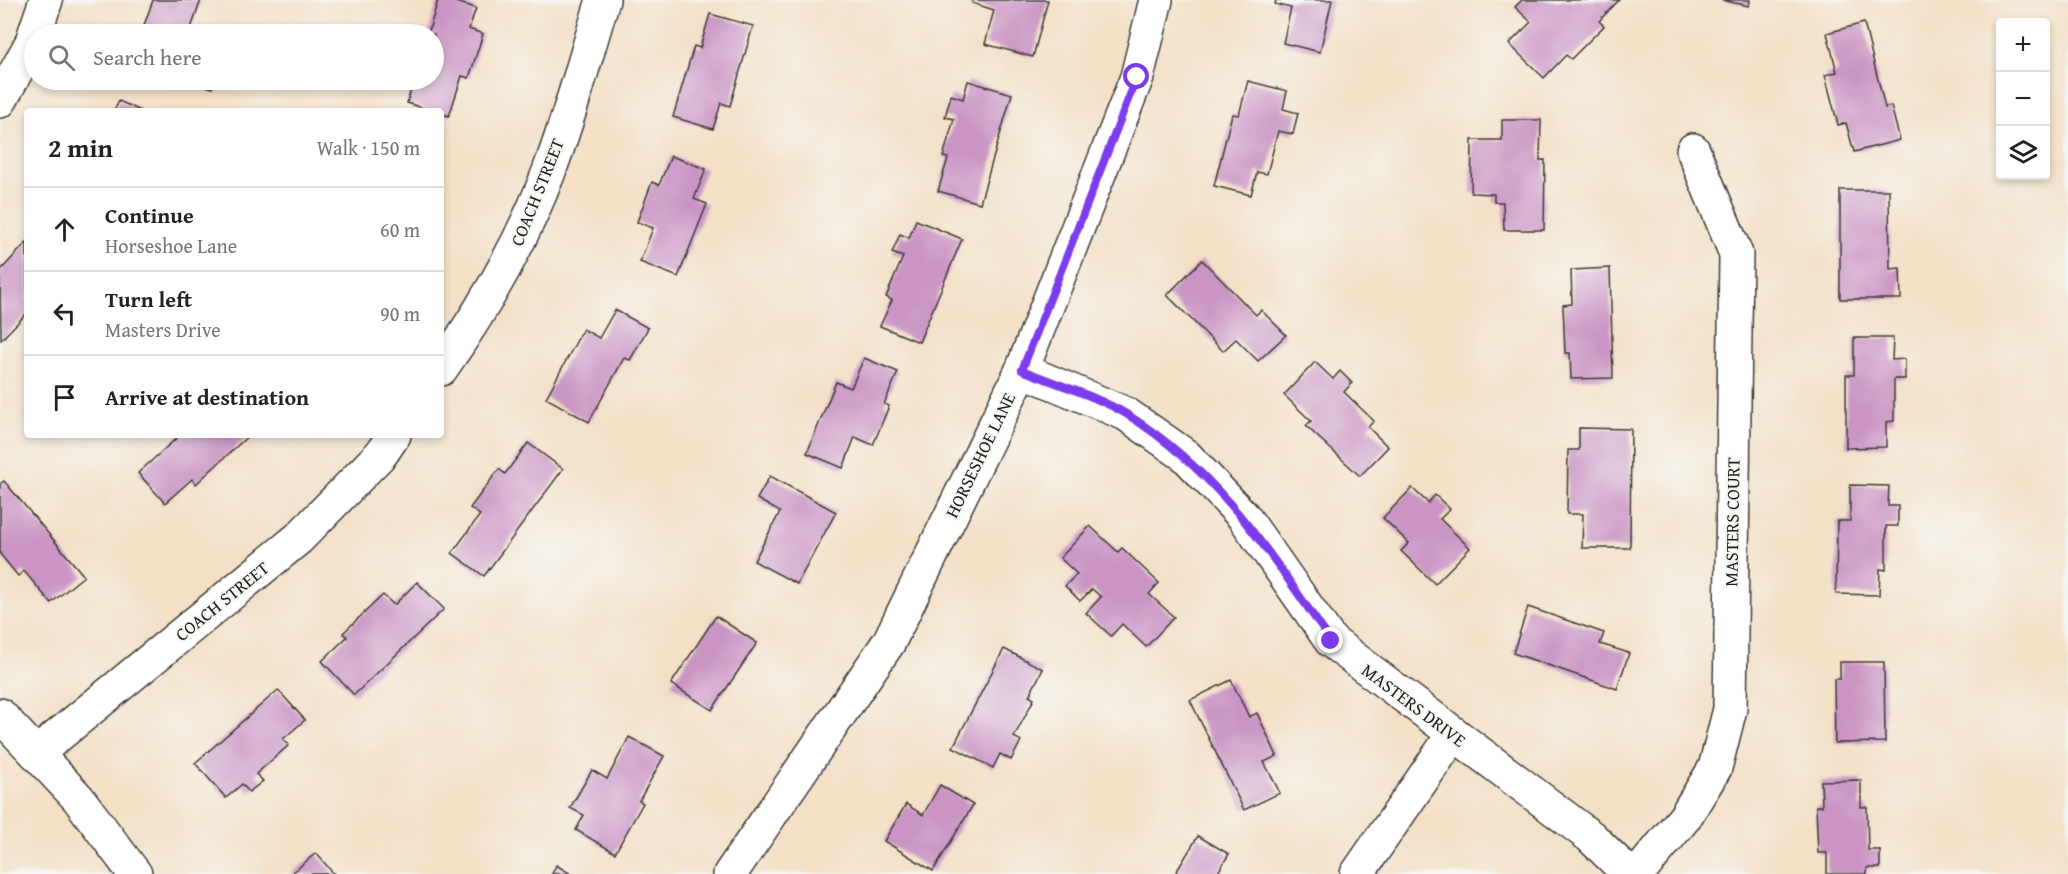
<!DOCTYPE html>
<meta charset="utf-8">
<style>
:root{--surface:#fff;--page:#f2f2f2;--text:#222;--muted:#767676;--line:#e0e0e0}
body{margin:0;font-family:"Gentium Book Plus",serif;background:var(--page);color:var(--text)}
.controls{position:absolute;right:18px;top:18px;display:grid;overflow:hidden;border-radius:6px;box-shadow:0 3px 9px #0003}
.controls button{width:54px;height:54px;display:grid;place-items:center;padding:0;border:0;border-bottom:2px solid var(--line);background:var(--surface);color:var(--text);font:30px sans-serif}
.stop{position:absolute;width:18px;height:18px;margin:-14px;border:4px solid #7c3aed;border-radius:50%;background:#fff}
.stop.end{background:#7c3aed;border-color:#fff;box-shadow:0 2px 6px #0008}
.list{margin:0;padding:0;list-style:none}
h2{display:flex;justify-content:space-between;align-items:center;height:78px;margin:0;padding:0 24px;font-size:26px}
h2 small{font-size:20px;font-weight:400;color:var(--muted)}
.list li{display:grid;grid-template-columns:39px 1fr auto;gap:18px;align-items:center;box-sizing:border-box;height:84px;padding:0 24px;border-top:2px solid var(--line)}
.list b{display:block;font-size:22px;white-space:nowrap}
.list p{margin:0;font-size:20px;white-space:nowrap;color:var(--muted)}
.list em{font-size:20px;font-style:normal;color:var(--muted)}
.icon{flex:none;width:33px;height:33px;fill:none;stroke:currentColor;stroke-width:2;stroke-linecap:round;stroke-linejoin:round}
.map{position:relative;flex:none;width:2068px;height:874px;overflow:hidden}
.search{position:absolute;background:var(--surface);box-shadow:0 3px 9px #0003;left:24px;top:24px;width:420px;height:66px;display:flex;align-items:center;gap:15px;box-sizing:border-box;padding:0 21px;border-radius:33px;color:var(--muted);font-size:22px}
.panel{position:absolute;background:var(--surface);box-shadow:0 3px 9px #0003;left:24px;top:108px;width:420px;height:330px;border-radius:6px}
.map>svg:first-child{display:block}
</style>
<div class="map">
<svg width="2068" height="874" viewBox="0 0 2068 874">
<rect width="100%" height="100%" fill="#f6f6f2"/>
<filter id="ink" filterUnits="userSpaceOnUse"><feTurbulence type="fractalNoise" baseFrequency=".0167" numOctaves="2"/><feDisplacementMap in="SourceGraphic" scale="12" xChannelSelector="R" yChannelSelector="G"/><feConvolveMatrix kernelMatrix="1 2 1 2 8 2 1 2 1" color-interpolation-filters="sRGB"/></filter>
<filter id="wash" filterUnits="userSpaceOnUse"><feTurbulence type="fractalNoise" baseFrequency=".008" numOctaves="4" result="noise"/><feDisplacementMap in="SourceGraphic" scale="24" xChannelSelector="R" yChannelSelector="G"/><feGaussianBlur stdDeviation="1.35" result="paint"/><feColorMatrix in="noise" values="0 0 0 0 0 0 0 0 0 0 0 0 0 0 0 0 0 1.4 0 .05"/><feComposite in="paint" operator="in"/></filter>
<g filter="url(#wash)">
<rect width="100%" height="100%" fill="#f3e0c7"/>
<g id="blocks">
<!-- building -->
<g fill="#ca94c4">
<path d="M153 0H201L189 34H141Z"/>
<path d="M438 0H449L476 8 469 29 483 34 469 78 462 76 449 116 407 103 414 80H434V34H428Z"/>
<path d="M972 0H1048L1033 57 985 44 994 10 972 3Z"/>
<path d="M1276 0H1332L1320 52 1283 43 1291 8 1275 4Z"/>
<path d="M1522 0H1619L1599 21 1604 26 1571 59 1566 55 1544 78 1509 44 1531 22 1515 7Z"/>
<path d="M1722 0H1750L1749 6Z"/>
<path d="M710 14 753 26 730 106 721 103 713 129 673 117 694 46 700 48Z"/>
<path d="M1864 23 1885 108 1891 106 1900 140 1854 152 1846 123 1838 125 1825 75 1837 72 1827 33Z"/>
<path d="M188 80H215L212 88Z"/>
<path d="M968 81 1012 94 980 203 938 191 948 158 943 157 954 119 945 117 951 95 963 99Z"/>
<path d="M1248 81 1287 91 1283 109 1298 113 1293 134 1278 131 1267 174 1257 172 1251 195 1214 186 1232 114 1239 115Z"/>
<path d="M119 101 141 111H114Z"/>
<path d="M1502 120H1541L1540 160H1545L1544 230H1504L1503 202H1494V194L1471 193 1472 140H1502Z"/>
<path d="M671 156 706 169 694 199 707 204 678 277 640 262 653 228 637 222 652 182 659 185Z"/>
<path d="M1840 190H1889L1890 269 1900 268 1901 299H1840Z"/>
<path d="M916 220 962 239 919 342 880 326 892 300 886 297 903 257 892 253 900 234 909 238Z"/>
<path d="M27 242V313L1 340 0 271Z"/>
<path d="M1202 260 1256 315 1261 310 1286 335 1258 361 1236 339 1223 351 1167 295Z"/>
<path d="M1610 268 1613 378 1571 379 1570 353H1565L1563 305 1572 304 1571 270Z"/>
<path d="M615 310 648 328 630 360 624 358 589 422 546 398 583 329 599 338Z"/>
<path d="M1854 338H1893L1892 360 1905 359V379H1894V421L1886 422V447L1846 448V375H1854Z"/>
<path d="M864 358 898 372 884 404 889 406 873 445 855 437 843 468 807 453 836 382 851 388Z"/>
<path d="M1315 362 1333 379 1340 371 1352 383 1344 392 1374 421 1368 427 1388 447 1360 476 1306 426 1311 421 1284 395Z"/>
<path d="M1579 428 1631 429 1630 548H1582L1583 514H1567L1568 450H1579Z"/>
<path d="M180 435H249L196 484 192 479 165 503 138 473Z"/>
<path d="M528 443 563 469 484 576 452 553 480 515 470 508 499 469 505 474Z"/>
<path d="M770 476 836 512 797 584 754 561 780 512 757 499Z"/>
<path d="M4 481 84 576 51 603 24 571 18 576 0 554V484Z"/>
<path d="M1850 485 1889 486 1888 506H1898V526H1886V570L1880 569 1879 595 1836 594 1837 521H1850Z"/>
<path d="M1412 488 1428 503 1435 495 1450 509 1440 519 1470 548 1435 584 1401 551 1409 543 1383 518Z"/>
<path d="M1090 526 1118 552 1122 548 1159 583 1149 594 1174 617 1146 647 1122 624 1111 636 1086 613 1101 597 1092 589 1080 601 1065 586 1077 574 1060 558Z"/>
<path d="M417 582 444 609 354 695 322 661 347 637 343 633 383 595 394 605Z"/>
<path d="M1528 607 1604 633 1600 644 1629 653 1617 689 1513 653Z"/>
<path d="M716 616 757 643 712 710 671 684Z"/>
<path d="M1004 649 1043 669 1029 696 1034 699 1014 737 1021 741 1011 760 1000 754 993 768 953 747Z"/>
<path d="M1840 662H1884L1885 742 1835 743 1834 679H1840Z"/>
<path d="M1231 680 1249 717 1257 713 1277 756 1264 762 1280 793 1244 810 1190 700Z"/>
<path d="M278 690 305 720 283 739 289 745 256 774 263 781 249 792 242 784 226 798 195 763Z"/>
<path d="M629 737 664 756 639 801 643 803 615 853 576 830 584 815 570 808 592 770 607 779Z"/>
<path d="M1861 780V807H1867L1868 850H1880V868H1867V874H1827V853H1818L1816 806H1822L1821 781Z"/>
<path d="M940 785 973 805 933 871 884 841 906 804 923 815Z"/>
<path d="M1198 836 1229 854 1217 874H1175Z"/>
<path d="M316 853 334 874H291Z"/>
<path d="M556 865 571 874H552Z"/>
</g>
</g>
</g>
<g filter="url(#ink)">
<use href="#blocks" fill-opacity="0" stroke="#3c3936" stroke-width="1.5"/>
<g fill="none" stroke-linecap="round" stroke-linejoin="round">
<!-- minor casing -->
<g stroke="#3c3936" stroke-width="36">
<g id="minor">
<path d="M0 101 31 44 46 0"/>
<path d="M441 369C484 308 521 244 548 174 570 117 585 58 603 0"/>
<path d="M1022 370 1126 414 1186 456 1244 517 1331 641 1591 837 1629 874"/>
<path d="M0 715 78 798 135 874"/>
<path d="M37 753 299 538 381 454 394 435"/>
<path d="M730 874 889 642 1022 370 1137 77 1156 0"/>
<path d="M1357 874 1453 735"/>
<path d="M1638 874 1685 817 1715 768 1730 709 1736 254 1693 150"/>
</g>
</g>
<!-- minor -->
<use href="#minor" stroke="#fff" stroke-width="33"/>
</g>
</g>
<g fill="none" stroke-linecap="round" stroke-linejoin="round" filter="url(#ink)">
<!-- route -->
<path stroke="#7c3aed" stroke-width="8" d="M1137 77 1022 370C1054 383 1099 397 1128 415 1221 474 1269 553 1331 641"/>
</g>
<g text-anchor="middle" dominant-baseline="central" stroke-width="4.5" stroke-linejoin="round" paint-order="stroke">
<!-- street labels -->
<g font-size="18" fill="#1c1c1c" stroke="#f6f6f2">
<text transform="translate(537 192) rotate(-68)">COACH STREET</text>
<text transform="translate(980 455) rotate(-64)">HORSESHOE LANE</text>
<text transform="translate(1732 522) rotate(-89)">MASTERS COURT</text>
<text transform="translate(222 601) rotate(-39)">COACH STREET</text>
<text transform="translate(1414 705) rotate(37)">MASTERS DRIVE</text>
</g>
</g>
</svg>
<div class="controls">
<button>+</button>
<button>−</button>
<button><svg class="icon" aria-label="layers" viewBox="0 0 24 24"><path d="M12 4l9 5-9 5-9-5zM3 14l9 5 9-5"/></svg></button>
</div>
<div class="stop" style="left:1137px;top:77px"></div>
<div class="stop end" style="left:1331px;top:641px"></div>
<div class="search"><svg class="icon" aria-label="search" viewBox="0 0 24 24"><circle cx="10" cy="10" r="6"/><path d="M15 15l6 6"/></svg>Search here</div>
<section class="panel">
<h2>2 min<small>Walk · 150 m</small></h2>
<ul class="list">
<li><svg class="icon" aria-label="ahead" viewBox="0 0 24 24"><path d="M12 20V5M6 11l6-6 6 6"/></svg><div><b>Continue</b><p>Horseshoe Lane</p></div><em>60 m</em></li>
<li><svg class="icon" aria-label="left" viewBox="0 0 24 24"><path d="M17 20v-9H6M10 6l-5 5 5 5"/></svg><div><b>Turn left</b><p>Masters Drive</p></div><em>90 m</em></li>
<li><svg class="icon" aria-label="arrive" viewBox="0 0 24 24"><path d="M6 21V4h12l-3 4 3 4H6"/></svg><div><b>Arrive at destination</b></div></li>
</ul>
</section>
</div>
